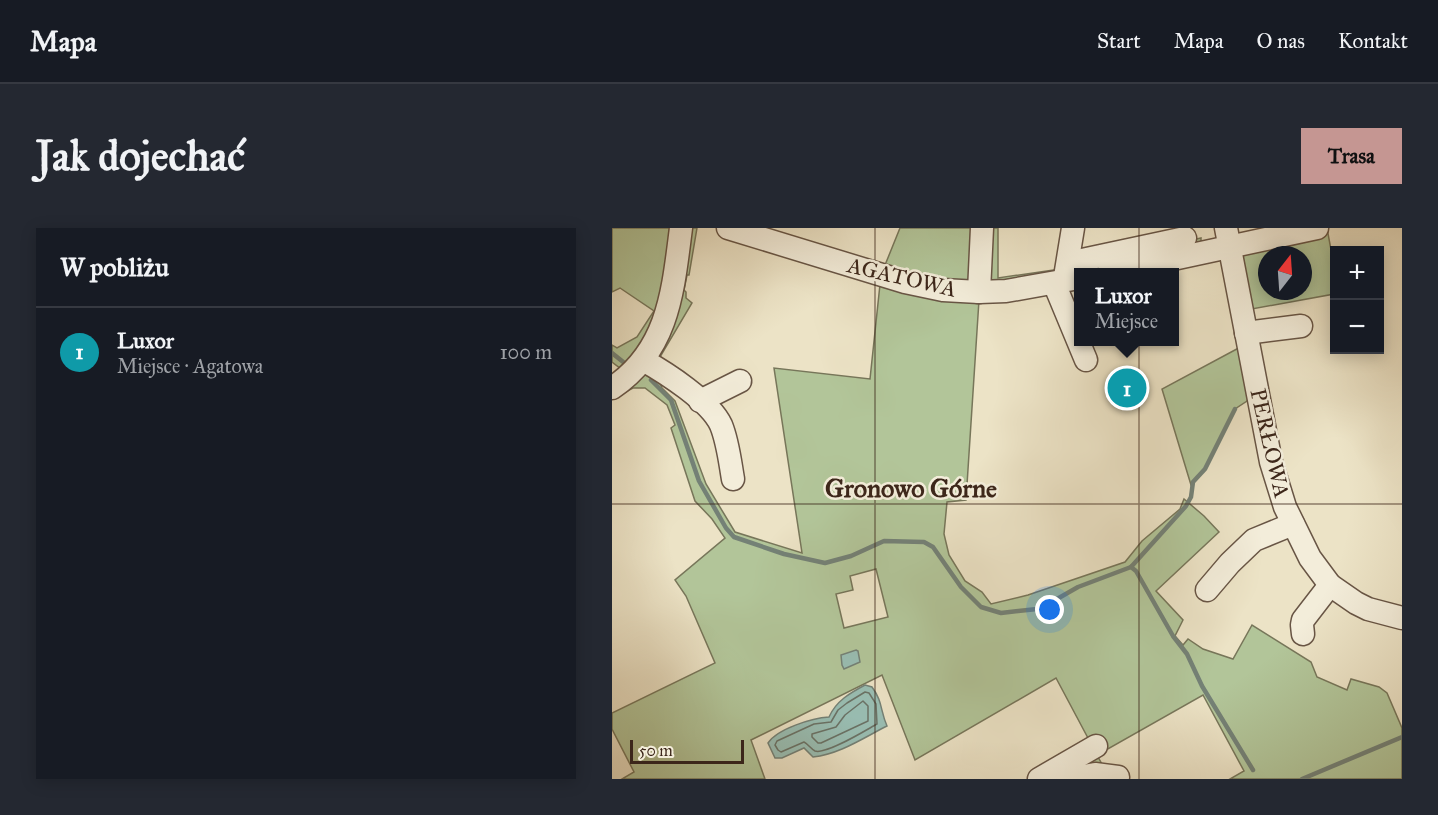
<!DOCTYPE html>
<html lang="pl">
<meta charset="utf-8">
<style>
:root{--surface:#171b24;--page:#242831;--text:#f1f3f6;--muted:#9ea1a6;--line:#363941;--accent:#c59692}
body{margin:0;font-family:"IM FELL Great Primer",serif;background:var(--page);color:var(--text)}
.controls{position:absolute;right:18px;top:18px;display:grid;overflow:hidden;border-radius:0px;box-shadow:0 3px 15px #0003}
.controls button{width:54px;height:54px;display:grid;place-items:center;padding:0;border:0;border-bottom:2px solid var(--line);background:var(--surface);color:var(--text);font:30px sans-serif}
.compass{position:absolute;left:646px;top:18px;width:54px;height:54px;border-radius:50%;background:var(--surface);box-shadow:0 3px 15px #0003;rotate:17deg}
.scale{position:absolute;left:18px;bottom:15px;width:114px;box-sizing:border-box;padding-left:6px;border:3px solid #3c261a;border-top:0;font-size:16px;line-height:21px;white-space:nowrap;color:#3c261a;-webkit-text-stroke:4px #f3edda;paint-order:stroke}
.you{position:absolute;left:438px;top:382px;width:21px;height:21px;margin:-15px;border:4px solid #fff;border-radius:50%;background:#1a73e8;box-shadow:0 0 0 9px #1a73e833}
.badge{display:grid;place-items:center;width:39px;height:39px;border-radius:50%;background:var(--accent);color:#fff;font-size:20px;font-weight:700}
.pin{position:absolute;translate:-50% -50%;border:3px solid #fff;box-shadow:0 2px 6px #0006}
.popup{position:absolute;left:462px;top:40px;width:105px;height:78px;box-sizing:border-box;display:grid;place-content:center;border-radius:0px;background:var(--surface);filter:drop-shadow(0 2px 4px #0005);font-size:20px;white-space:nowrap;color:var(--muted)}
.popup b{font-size:22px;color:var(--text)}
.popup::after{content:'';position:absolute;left:50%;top:100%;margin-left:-12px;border:12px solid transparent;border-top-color:var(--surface)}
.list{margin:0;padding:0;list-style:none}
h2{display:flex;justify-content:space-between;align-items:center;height:78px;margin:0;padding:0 24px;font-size:26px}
h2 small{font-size:20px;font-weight:400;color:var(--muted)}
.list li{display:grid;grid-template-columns:39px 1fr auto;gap:18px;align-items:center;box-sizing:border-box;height:90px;padding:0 24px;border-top:2px solid var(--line)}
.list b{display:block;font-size:22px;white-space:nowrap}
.list p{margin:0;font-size:20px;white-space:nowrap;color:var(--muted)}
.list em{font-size:20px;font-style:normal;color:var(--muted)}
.map{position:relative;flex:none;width:790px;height:551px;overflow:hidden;border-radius:0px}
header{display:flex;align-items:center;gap:36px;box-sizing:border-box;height:84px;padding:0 30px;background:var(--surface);border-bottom:2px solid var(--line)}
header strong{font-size:28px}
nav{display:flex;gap:33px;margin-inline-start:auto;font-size:21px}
.intro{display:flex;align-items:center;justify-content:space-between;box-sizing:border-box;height:144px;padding:0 36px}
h1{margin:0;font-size:42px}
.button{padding:15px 27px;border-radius:0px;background:var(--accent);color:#111;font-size:21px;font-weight:700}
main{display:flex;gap:36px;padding:0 36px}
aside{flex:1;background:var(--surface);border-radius:0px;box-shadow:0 3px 15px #0003}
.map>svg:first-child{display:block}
</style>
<header>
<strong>Mapa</strong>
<nav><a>Start</a><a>Mapa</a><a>O nas</a><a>Kontakt</a></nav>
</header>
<div class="intro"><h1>Jak dojechać</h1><a class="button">Trasa</a></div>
<main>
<aside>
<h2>W pobliżu<small></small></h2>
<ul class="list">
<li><span class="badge" style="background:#0f9aa8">1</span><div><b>Luxor</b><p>Miejsce · Agatowa</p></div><em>100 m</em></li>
</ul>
</aside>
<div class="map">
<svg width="790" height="551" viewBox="0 0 790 551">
<rect width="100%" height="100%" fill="#ece3c6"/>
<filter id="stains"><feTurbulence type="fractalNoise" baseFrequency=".00333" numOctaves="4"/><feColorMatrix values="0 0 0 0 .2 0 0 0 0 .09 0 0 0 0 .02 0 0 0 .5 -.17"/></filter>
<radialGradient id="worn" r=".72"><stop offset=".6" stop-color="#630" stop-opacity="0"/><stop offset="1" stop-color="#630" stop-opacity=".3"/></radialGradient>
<!-- green -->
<g fill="#b2c599" stroke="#77765a" stroke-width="1.5" fill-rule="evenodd">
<path d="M0 0H85L77 47H75L72 62 74 64V70L80 75 42 139 50 160 63 173 94 256 123 304 190 325 162 140 258 151 269 47 288 0H386V50L469 38 589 10V16L496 44 467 45 367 72 354 272 335 274 332 306 337 327 353 353 370 364 379 376 416 367 513 334 530 313 568 281 572 271 592 288 607 304 544 363 571 392 563 408 571 417 576 411 591 421 621 431 640 397 699 434 705 449 735 462 739 451 767 459 775 465 790 500V551H618L632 543 591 467 485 527 498 551H452L485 527 444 450 303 532 270 447 139 512 153 551H10L22 544 0 501V485L103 435 74 368 63 352 113 310 100 291 83 273 59 200 63 197 55 177 33 160H21L0 171V146L9 141 0 134V117L5 120 25 109 42 83 8 60 0 64ZM264 341 276 389 232 400 224 366 241 362 238 348Z"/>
<path d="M715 0 722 38V66L629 83 617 19ZM655 27H691V63H655Z"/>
<path d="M636 115 643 152 635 173 623 181 593 241 579 257 550 161Z"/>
</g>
<!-- water -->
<g fill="#99beb3" stroke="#748176" stroke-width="1.5">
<path d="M244 422 246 423 248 434 232 441 230 437 229 427Z"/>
<path d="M253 457 260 459C271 474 268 482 275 498 251 510 228 526 201 529L192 520 170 530H163L156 515C165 501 200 490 217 489 224 473 238 465 253 457Z"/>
</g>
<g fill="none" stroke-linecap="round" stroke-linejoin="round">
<!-- shore -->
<g stroke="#6a7266" stroke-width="1.5">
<path d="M253 464 257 465 264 476 265 496C254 502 214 527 203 523 199 521 196 516 192 514L169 524 166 522 163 517 165 513 202 496 219 494 226 482 235 475Z"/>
<path d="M251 473 256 478V493L209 515H206L200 509V506L224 499 233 487Z"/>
</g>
<!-- stream -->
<g stroke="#748176" stroke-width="4.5">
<path d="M0 125 15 137"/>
<path d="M39 152 59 172 87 253 114 300 122 309 172 326 213 335 239 328 272 313 312 314 321 319 349 359 369 379 389 385 425 381 435 379 445 371 466 359 519 339 574 278 579 269 581 254 593 241 623 181"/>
<path d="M519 339 524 343 561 408 575 426 590 458 641 542"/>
<path d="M690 551 790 509"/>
</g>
<!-- minor casing -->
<g stroke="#685545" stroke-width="25">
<g id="minor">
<path d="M116 0 293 54 331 62 367 64 394 63 467 50"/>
<path d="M614 0 659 234 673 279 698 330 718 357 744 375 756 381 790 390"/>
<path d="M456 35 573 10"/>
<path d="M496 45 705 0"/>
<path d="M453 49 461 0"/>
<path d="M442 55 474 132"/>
<path d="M367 64 370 0"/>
<path d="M634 105 689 98"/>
<path d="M31 132C54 145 98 173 109 197 116 214 118 234 121 251"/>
<path d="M0 160C57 122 61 62 69 0"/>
<path d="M88 173 128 153"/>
<path d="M595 362 618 335 642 312 681 296"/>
<path d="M691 406 690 397 691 392 718 357"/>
<path d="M427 551 484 518"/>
<path d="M456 551 483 546 506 549"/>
</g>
</g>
<!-- minor -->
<use href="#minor" stroke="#f3edda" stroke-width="22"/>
</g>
<!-- grid -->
<path fill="none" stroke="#3c261a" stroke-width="1.5" stroke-opacity="0.55" d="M263 0V551M527 0V551M0 276H790"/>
<g text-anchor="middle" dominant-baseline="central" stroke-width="5" stroke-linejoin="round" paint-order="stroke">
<!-- street labels -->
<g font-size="22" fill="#3c261a" stroke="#f3edda">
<text transform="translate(290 49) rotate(13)">AGATOWA</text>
<text transform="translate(658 215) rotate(77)">PERŁOWA</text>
</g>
<!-- quarter labels -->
<g font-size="26" font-weight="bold" fill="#3c261a" stroke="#f3edda">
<text x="299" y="260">Gronowo Górne</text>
</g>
</g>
<rect width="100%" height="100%" filter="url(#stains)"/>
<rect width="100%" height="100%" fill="url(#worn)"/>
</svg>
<div class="controls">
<button>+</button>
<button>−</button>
</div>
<svg class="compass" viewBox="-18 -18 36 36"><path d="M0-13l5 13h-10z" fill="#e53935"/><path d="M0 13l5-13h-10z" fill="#9ea1a6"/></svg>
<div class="scale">50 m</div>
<div class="you"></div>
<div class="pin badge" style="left:515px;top:160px;background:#0f9aa8">1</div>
<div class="popup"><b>Luxor</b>Miejsce</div>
</div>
</main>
